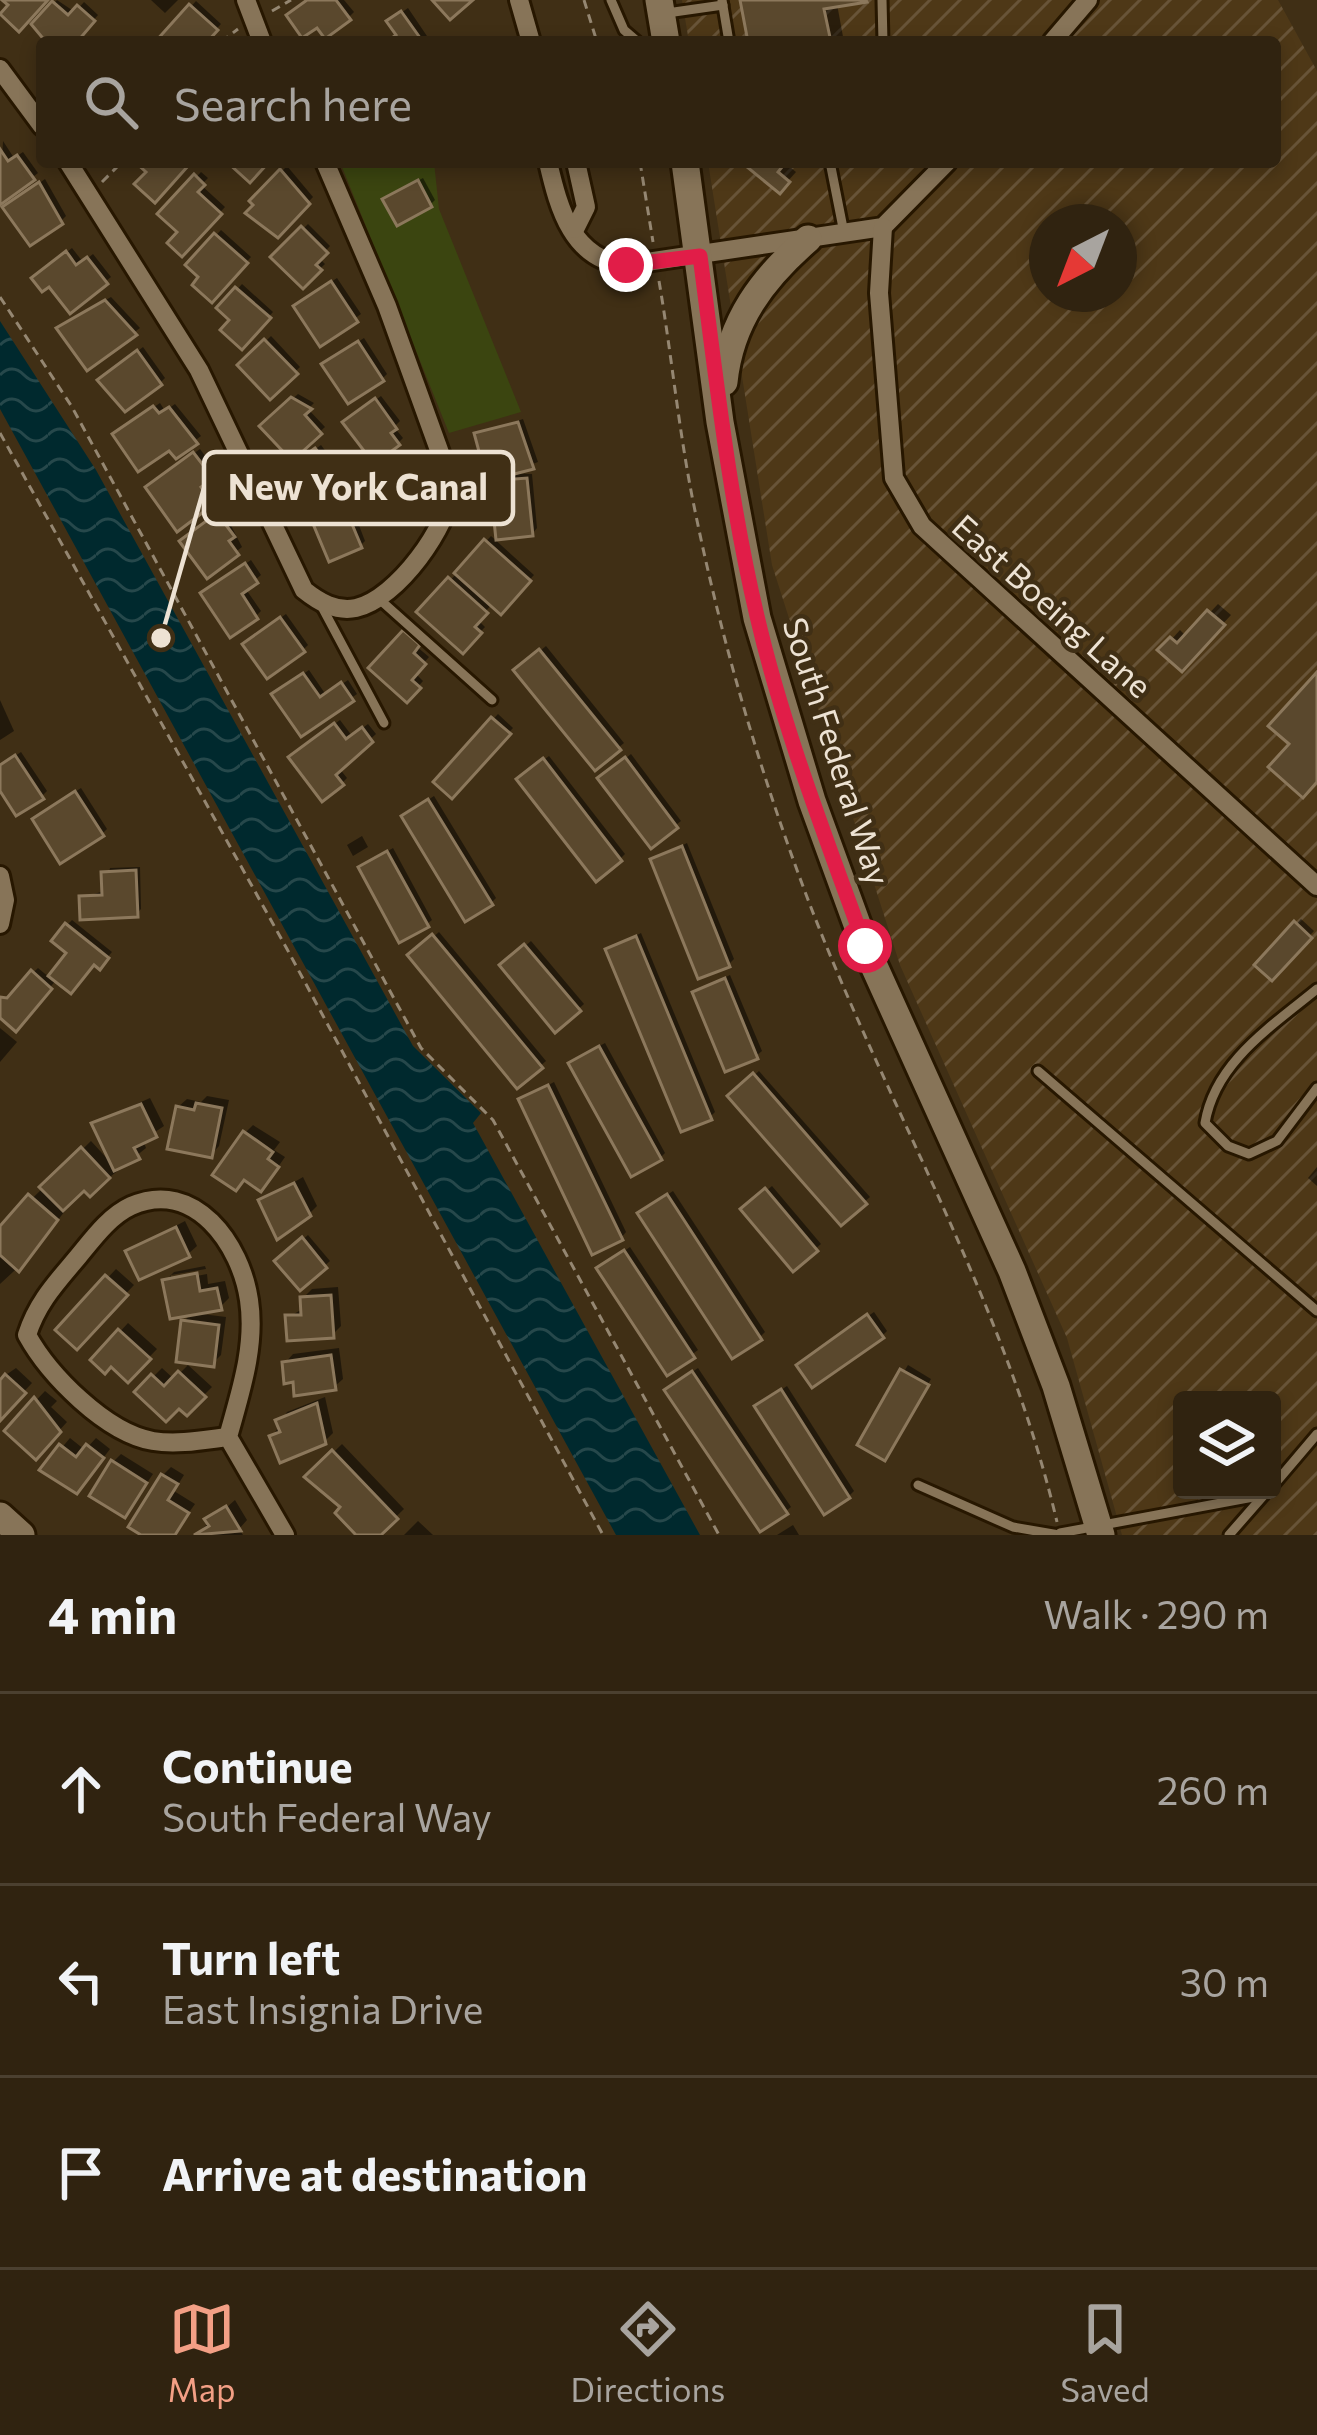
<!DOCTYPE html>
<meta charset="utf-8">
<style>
:root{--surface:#302310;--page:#382b19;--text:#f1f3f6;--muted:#a8a49f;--line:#4b4030;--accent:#f39f85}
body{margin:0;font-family:Commissioner,sans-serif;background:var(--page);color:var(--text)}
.controls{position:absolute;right:36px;bottom:36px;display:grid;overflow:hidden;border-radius:12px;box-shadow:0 6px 18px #0003}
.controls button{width:108px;height:108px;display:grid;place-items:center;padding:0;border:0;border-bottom:3px solid var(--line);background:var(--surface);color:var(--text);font:60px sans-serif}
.compass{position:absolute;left:1029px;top:204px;width:108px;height:108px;border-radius:50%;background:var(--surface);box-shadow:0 6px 18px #0003;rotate:222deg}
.stop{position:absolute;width:36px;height:36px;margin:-27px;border:9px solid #e11d48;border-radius:50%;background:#fff}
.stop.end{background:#e11d48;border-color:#fff;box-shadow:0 3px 12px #0008}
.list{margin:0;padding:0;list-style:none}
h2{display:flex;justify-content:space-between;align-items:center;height:156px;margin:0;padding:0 48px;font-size:51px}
h2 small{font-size:39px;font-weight:400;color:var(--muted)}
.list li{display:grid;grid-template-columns:78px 1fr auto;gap:36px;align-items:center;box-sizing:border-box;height:192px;padding:0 48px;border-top:3px solid var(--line)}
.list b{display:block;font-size:45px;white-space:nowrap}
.list p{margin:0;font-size:39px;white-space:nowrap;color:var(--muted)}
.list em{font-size:39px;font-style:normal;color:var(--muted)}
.icon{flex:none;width:66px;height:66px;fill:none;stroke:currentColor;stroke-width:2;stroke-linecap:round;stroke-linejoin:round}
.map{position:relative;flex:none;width:1317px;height:1535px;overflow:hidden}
.search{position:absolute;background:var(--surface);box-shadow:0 6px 18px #0003;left:36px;right:36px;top:36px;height:132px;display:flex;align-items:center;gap:30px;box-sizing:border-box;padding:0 42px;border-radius:12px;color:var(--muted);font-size:45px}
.sheet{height:732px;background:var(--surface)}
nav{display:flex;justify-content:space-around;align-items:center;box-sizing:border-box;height:168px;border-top:3px solid var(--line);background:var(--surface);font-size:33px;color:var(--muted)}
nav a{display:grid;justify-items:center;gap:6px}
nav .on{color:var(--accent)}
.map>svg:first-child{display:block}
</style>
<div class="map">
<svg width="1317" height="1535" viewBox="0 0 1317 1535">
<defs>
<pattern id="industrial-furrows" width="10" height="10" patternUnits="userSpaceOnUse" patternTransform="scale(3)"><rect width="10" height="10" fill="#4e3817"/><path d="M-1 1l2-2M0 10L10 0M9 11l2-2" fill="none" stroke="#685438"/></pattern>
<pattern id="water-waves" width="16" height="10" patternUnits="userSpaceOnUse" patternTransform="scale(3)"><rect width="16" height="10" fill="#00292e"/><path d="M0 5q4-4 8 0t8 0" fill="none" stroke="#26484b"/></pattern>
</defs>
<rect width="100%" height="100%" fill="#402f15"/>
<!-- industrial -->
<path fill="url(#industrial-furrows)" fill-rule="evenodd" d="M682 0H1278L1317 71V1535H1122L1067 1338 900 965 772 565 708 162H1275V42H689ZM1047 222H1119V294H1047ZM1182 1400H1272V1490H1182Z"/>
<!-- green -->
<path fill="#3b4510" d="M340 162H434L439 209 521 412 449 433Z"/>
<!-- water -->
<path fill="url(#water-waves)" d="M0 321 96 470 413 1046 481 1113 473 1123 700 1535H616L0 409Z"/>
<!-- shadow -->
<g fill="#0007">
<path d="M57 0 75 12 84 2 98 15 74 42H50L35 24Z"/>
<path d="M151 0H178L165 13Z"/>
<path d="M309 0H344L354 12 349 17Z"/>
<path d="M744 0H859L837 4 844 42H751Z"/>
<path d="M196 1 221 24 204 42H159Z"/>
<path d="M408 8 431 42H389L399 34 395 17Z"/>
<path d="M3 141 14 158 23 152 38 173 0 202Z"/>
<path d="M746 162H784L796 172 780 190Z"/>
<path d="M287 166 313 197 278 234 253 201Z"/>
<path d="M201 172 208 178 201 185 225 207 182 253 181 232 161 214Z"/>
<path d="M423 178 435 200 430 205 391 195Z"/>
<path d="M45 179 66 216 61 221 11 203Z"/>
<path d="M308 224 330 246 319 258 325 264 303 285 275 257Z"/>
<path d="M221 230 251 257 212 299 203 277 189 264Z"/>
<path d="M72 248 83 262 93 254 111 277 71 309 40 274Z"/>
<path d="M337 278 361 314 321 343 301 302Z"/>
<path d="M242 284 273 312 242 346 234 319 221 308Z"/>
<path d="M111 297 140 328 88 367 65 323Z"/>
<path d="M271 336 300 367 270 396 241 365Z"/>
<path d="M364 338 387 374 382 379 330 360Z"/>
<path d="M143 347 165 378 160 383 106 376Z"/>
<path d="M298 394 314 403 308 409 325 427 292 457 263 426Z"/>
<path d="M381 396 400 421 394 427 403 438 398 443 351 418Z"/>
<path d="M160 403 165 411 175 404 201 436 176 455 170 446 120 430Z"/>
<path d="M523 419 538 462 508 473 532 474 537 528 532 534 494 483 502 475 478 434Z"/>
<path d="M321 445 346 479 342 484 295 464Z"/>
<path d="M200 449 216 471 205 480 217 497 212 502 153 483Z"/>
<path d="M350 502 365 541 360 546 315 519Z"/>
<path d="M223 510 242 547 207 574 188 536Z"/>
<path d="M491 536 534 575 500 611 492 604 478 620 485 627 463 650 421 612Z"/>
<path d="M251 560 261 575 245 588 261 611 256 616 209 589Z"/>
<path d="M1218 604 1231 615 1182 668 1162 650 1180 630 1187 637Z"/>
<path d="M286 614 308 645 303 650 251 639Z"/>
<path d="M410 627 423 638 416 646 429 657 415 673 423 681 407 699 373 668Z"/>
<path d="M546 646 624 743 595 767 517 670Z"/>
<path d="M309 670 326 695 348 680 357 694 301 733 280 690Z"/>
<path d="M0 700 14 731 0 740Z"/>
<path d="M498 714 513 728 452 795 437 781Z"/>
<path d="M340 720 352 736 368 724 376 734 339 768 347 778 342 783 297 752Z"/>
<path d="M21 752 47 791 42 796 0 786V766Z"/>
<path d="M631 754 681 821 651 845 606 774Z"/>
<path d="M549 756 625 854 620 859 525 774Z"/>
<path d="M81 788 107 829 102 834 41 814Z"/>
<path d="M434 796 496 898 491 903 409 812Z"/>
<path d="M362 836 368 847 353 856 347 845Z"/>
<path d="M687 843 734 959 729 964 653 860Z"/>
<path d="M393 848 432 920 427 924 361 867Z"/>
<path d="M140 867 141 909 136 914 82 897 105 891 110 868Z"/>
<path d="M1301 919 1314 931 1272 977 1259 965Z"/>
<path d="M72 920 112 952 100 966 94 962 57 979 16 1028 0 1014V1004L38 968 50 978 70 952 67 925Z"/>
<path d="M439 932 546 1061 518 1085 411 956Z"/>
<path d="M641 933 715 1112 710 1117 608 950Z"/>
<path d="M531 941 584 1004 556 1029 503 965Z"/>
<path d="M730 975 762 1051 756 1056 696 992Z"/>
<path d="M0 1028 17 1042 0 1062Z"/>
<path d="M605 1043 665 1153 660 1158 577 1058Z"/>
<path d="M759 1071 870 1197 841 1222 731 1096Z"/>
<path d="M554 1082 626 1232 621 1238 521 1100Z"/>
<path d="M207 1096 229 1100 219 1146 211 1155 178 1107 187 1099 201 1102Z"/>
<path d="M150 1098 164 1126 143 1140 146 1148 90 1193 84 1187 27 1259 0 1284V1230L91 1141 113 1165 94 1123Z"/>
<path d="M253 1125 280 1142 274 1150 285 1157 269 1180 245 1178V1133Z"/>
<path d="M1317 1167V1186L1308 1178Z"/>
<path d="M303 1177 317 1206 309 1214 262 1201Z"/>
<path d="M772 1186 821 1244 793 1268 744 1210Z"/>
<path d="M673 1191 765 1332 760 1337 646 1209Z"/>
<path d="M185 1221 197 1246 188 1254 129 1251Z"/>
<path d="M308 1235 330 1261 301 1287 278 1261Z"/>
<path d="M630 1247 698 1350 668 1372 605 1264Z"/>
<path d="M205 1266 206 1269 171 1275 174 1272Z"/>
<path d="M116 1269 134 1285 77 1346 59 1330Z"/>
<path d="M207 1274 208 1284 225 1281 229 1298 220 1307 194 1313 226 1317 221 1355 213 1363 184 1321 193 1312 166 1281 171 1275V1281Z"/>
<path d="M338 1287 341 1326 332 1335 289 1317 304 1308 303 1298 312 1289Z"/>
<path d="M874 1312 887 1331 882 1336 805 1360Z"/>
<path d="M128 1323 157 1349 128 1379 111 1363 94 1360Z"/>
<path d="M339 1348 343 1379 334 1387 295 1379 285 1363 293 1354Z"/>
<path d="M188 1365 212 1387 187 1412 138 1392 162 1368 174 1379Z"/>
<path d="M908 1365 931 1379 890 1452 861 1444Z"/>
<path d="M16 1368 32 1383 0 1417V1379Z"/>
<path d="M698 1368 791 1507 786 1511 673 1385Z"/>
<path d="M787 1386 854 1491 849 1496 763 1402Z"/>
<path d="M45 1391 57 1401 51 1407 67 1422 36 1456 8 1430Z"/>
<path d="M325 1397 333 1433 324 1442 273 1436 287 1412Z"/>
<path d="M70 1438 85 1450 96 1438 110 1449 85 1482 44 1469Z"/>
<path d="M342 1444 404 1509 377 1535 308 1477Z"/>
<path d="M121 1454 153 1474 125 1515 113 1462Z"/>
<path d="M171 1467 184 1475 174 1491 195 1504 173 1535 163 1475Z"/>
<path d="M235 1500 247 1520 239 1529 243 1535H195Z"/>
<path d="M418 1521 433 1535H404Z"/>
<path d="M793 1525 799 1535H777Z"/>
</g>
<!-- building -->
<g fill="#5a482d" stroke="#8c785c" stroke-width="3">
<path d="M2 0H48L19 32 0 14 8 5Z"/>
<path d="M307 0H336L351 20 325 39 317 28 302 38 286 15Z"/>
<path d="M432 0H473L450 20Z"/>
<path d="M740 0H866L867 2 824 9 831 42H748Z"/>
<path d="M52 1 68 15 77 5 95 21 77 42H46L31 24Z"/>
<path d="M189 4 218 30 207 42H155Z"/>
<path d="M401 11 423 42H386L396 35 386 21Z"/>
<path d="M0 149 8 161 17 155 35 180 0 205Z"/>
<path d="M135 162H184L188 166 155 203 134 184 146 172Z"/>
<path d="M227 162H269L250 183Z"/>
<path d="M741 162H786L778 172 790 182 780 194Z"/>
<path d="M280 169 310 204 278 238 245 213 253 205 249 201Z"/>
<path d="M194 174 205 185 198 192 222 214 182 257 167 243 177 232 157 214Z"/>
<path d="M418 180 432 207 397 226 382 199Z"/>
<path d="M39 182 63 224 30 246 2 207Z"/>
<path d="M301 226 328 253 316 265 322 270 303 289 270 257Z"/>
<path d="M214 233 248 263 212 303 192 285 198 277 185 265Z"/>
<path d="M66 251 76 265 87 257 108 284 70 314 49 287 42 292 31 278Z"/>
<path d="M331 281 358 322 320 347 293 306Z"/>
<path d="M235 287 271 318 242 350 220 330 229 320 216 308Z"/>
<path d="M105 300 137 335 87 371 56 328Z"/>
<path d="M264 339 298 374 270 400 237 365Z"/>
<path d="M358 341 384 381 348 404 321 364Z"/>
<path d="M137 350 162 385 125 412 97 380Z"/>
<path d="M291 397 312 409 305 415 322 434 292 461 259 426Z"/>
<path d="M375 398 397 429 391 433 400 445 374 464 342 422Z"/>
<path d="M153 406 159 413 169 407 198 444 176 459 169 451 138 472 112 434Z"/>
<path d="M518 422 534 469 487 481 474 433Z"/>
<path d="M315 448 344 486 314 508 286 469Z"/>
<path d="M193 452 213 478 201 487 214 504 177 532 145 487Z"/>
<path d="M527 478 533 536 496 540 490 481Z"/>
<path d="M344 505 362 548 329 562 311 519Z"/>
<path d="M217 513 235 537 229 541 239 555 207 579 179 541Z"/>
<path d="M484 539 531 581 501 615 454 573Z"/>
<path d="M245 563 258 583 242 594 258 619 230 638 200 593Z"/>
<path d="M448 577 488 613 475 627 482 633 463 654 416 612Z"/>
<path d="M1207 610 1225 625 1182 672 1157 650 1170 637 1177 643Z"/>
<path d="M280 617 305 652 267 679 242 644Z"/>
<path d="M403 630 420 645 414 653 426 664 412 680 421 688 407 703 368 668Z"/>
<path d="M539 649 621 750 595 771 513 670Z"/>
<path d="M1317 672V782L1303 798 1268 767 1289 744 1268 726Z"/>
<path d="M303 673 320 697 341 682 354 701 301 737 271 694Z"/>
<path d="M491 717 511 734 452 799 433 782Z"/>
<path d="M334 723 346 739 362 727 373 742 336 775 344 785 322 802 288 757Z"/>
<path d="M15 755 44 799 16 816 0 791V765Z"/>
<path d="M625 757 678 828 651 849 597 778Z"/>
<path d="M543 758 622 861 596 882 516 779Z"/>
<path d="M75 791 104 836 60 864 32 819Z"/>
<path d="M428 799 493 905 465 922 401 816Z"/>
<path d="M682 846 730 967 698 979 650 859Z"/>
<path d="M387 851 429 927 399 943 358 867Z"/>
<path d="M136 870 138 917 80 920 79 896 102 895 101 872Z"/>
<path d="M1294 921 1312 938 1272 981 1254 965Z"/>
<path d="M65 923 109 958 100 970 94 965 71 994 48 976 66 953 51 941Z"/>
<path d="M432 934 543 1068 517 1089 407 955Z"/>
<path d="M636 936 712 1120 681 1132 605 949Z"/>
<path d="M524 944 581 1011 555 1033 499 965Z"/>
<path d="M31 970 52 989 16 1032 0 1018V997L7 998Z"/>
<path d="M725 978 758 1059 725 1072 692 992Z"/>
<path d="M599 1046 662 1160 631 1177 568 1063Z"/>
<path d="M753 1073 867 1204 841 1226 727 1096Z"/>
<path d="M548 1085 623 1240 592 1255 518 1099Z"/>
<path d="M196 1103 222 1108 212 1158 167 1149 176 1106 194 1110Z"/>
<path d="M141 1104 157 1137 134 1148 140 1159 114 1171 91 1123Z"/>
<path d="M243 1131 273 1152 268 1159 279 1167 261 1192 244 1180 236 1191 212 1175Z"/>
<path d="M81 1147 110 1178 90 1197 84 1191 63 1211 39 1187Z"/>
<path d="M294 1183 311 1216 277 1240 258 1200Z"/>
<path d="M765 1188 818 1251 793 1272 740 1209Z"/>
<path d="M28 1194 58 1220 19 1272 0 1255V1226Z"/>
<path d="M667 1194 762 1340 732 1359 637 1213Z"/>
<path d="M176 1227 190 1257 139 1280 125 1251Z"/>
<path d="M302 1237 327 1268 300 1291 274 1261Z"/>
<path d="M624 1250 695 1358 667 1376 596 1268Z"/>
<path d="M197 1273 200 1291 217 1288 222 1310 170 1319 162 1280Z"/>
<path d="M105 1275 128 1295 77 1350 55 1330Z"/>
<path d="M331 1295 334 1338 287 1341 285 1315H301L300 1297Z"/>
<path d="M867 1314 884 1338 812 1388 796 1365Z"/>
<path d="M181 1320 219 1325 214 1367 176 1362Z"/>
<path d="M118 1329 151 1359 128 1383 111 1367 105 1374 90 1360Z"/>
<path d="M331 1355 336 1390 294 1396 293 1382 284 1384 282 1362Z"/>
<path d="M900 1369 929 1385 885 1461 857 1445Z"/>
<path d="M178 1371 206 1397 187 1416 179 1409 166 1422 134 1392 151 1374 164 1386Z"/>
<path d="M692 1371 788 1514 760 1532 664 1390Z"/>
<path d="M5 1374 26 1393 0 1421V1380Z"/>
<path d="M781 1389 850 1498 824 1515 754 1406Z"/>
<path d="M34 1397 61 1432 36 1460 4 1431Z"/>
<path d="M317 1403 326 1444 280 1463 269 1436 280 1432 275 1420Z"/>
<path d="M59 1444 76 1457 86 1444 104 1458 77 1494 39 1470Z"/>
<path d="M332 1450 398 1519 381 1535H356L335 1513 340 1507 304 1477Z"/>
<path d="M111 1460 147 1483 125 1518 89 1496Z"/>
<path d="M161 1474 178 1484 168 1500 189 1513 175 1535H141L128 1527Z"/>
<path d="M226 1506 241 1531 194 1535 209 1526 204 1519Z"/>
</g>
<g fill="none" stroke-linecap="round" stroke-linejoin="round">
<!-- lane casing -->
<g stroke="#271700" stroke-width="15">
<g id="lane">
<path d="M611 0 624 30 638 42"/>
<path d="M722 0 729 42"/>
<path d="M882 0 883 42"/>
<path d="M667 13 723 5"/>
<path d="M830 162 844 233"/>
<path d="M378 598 492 700"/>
<path d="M322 607 384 723"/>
<path d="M1317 989C1272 1026 1215 1062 1205 1123L1228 1146 1249 1154 1277 1141 1317 1088"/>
<path d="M1038 1071 1317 1311"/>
<path d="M918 1485 1013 1527 1059 1535"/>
<path d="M1272 1487 1317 1434"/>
<path d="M1060 1533 1264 1495 1269 1490"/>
<path d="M1229 1535 1264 1495"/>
</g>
</g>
<!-- street casing -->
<g stroke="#271700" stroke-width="24">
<g id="street">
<path d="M246 0 262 42"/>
<path d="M519 0 531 42"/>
<path d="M1052 42 1088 0"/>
<path d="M0 69 42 126"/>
<path d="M68 162 199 370 304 590C319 602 336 612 356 608 397 599 450 525 452 486L387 306 325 162"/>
<path d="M548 162C559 210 573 260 626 265L883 227 947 162"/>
<path d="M883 227 879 293 894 478 922 526 1317 886"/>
<path d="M575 229 586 207 576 162"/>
<path d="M0 876 5 900 0 924"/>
<path d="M228 1437C240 1393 256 1347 249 1300 241 1245 195 1178 131 1206 109 1216 92 1240 77 1258 56 1283 37 1303 27 1335 49 1375 106 1433 153 1441 177 1445 204 1440 228 1437L285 1535"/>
</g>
</g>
<!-- secondary casing -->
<g stroke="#271700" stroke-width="33">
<g id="secondary">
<path d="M659 0 666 42"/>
<path d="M685 162 720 422 757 618 812 801 865 946 1012 1271 1056 1386 1101 1535"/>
<path d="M724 382C730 321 763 278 808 239"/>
<path d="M0 1516 21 1535"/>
</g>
</g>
<!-- path -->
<g stroke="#958772" stroke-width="3" stroke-dasharray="9 6" stroke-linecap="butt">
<path d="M584 0 597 42"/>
<path d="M272 11 291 0"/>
<path d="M221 42 238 29"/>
<path d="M640 162 653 242"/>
<path d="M102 182 122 162"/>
<path d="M659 281C671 351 678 424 692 496 719 632 758 767 807 897 887 1108 1005 1301 1057 1522"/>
<path d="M0 297 72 407 421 1048 493 1120 719 1535"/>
<path d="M0 433 287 949 603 1535"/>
</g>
<!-- lane -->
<use href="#lane" stroke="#877458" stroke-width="9"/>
<!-- street -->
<use href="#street" stroke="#877458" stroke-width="18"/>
<!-- secondary -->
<use href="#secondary" stroke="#877458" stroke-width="27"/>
</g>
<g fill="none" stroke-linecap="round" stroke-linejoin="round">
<!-- route -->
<path stroke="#e11d48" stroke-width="15" d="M626 265 700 256C716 377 729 498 757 616 783 728 826 838 865 946"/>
</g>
<g text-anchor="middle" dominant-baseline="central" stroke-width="9" stroke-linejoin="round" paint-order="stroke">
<!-- street labels -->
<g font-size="33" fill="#ede2d3" stroke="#402f15">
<text transform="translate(1053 605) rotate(42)">East Boeing Lane</text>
<text transform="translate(838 751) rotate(72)">South Federal Way</text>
</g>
</g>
<!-- callouts -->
<path fill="none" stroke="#ede2d3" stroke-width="4.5" d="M161 638L204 488"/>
<circle fill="#ede2d3" stroke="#402f15" stroke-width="4.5" cx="161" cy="638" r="12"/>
<rect fill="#402f15" stroke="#ede2d3" stroke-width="4.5" x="204" y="452" width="309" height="72" rx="12"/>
<g font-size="36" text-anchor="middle" font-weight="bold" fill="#ede2d3">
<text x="358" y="500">New York Canal</text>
</g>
</svg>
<div class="controls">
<button><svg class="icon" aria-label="layers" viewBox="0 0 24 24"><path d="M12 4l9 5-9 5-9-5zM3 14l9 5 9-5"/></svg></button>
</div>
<svg class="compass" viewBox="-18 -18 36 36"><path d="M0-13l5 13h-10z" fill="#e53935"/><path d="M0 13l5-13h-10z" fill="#a8a49f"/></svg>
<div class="stop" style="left:865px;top:946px"></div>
<div class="stop end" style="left:626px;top:265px"></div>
<div class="search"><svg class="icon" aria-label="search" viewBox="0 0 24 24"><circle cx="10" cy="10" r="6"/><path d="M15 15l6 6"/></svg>Search here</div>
</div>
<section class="sheet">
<h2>4 min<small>Walk · 290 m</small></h2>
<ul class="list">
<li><svg class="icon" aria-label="ahead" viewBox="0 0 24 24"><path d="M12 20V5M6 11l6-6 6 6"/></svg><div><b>Continue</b><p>South Federal Way</p></div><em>260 m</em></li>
<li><svg class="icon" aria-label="left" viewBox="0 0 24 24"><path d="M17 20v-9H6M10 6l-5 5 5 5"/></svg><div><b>Turn left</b><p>East Insignia Drive</p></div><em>30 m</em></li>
<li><svg class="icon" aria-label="arrive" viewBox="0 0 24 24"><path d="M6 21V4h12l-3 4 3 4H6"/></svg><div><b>Arrive at destination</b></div></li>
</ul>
</section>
<nav>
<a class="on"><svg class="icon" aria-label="map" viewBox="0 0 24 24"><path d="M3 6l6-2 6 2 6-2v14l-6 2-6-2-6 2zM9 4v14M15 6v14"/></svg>Map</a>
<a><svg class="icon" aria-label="directions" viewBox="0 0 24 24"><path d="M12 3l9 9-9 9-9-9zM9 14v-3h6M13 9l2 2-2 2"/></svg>Directions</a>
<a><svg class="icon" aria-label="saved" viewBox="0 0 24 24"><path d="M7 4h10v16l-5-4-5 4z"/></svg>Saved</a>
</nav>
